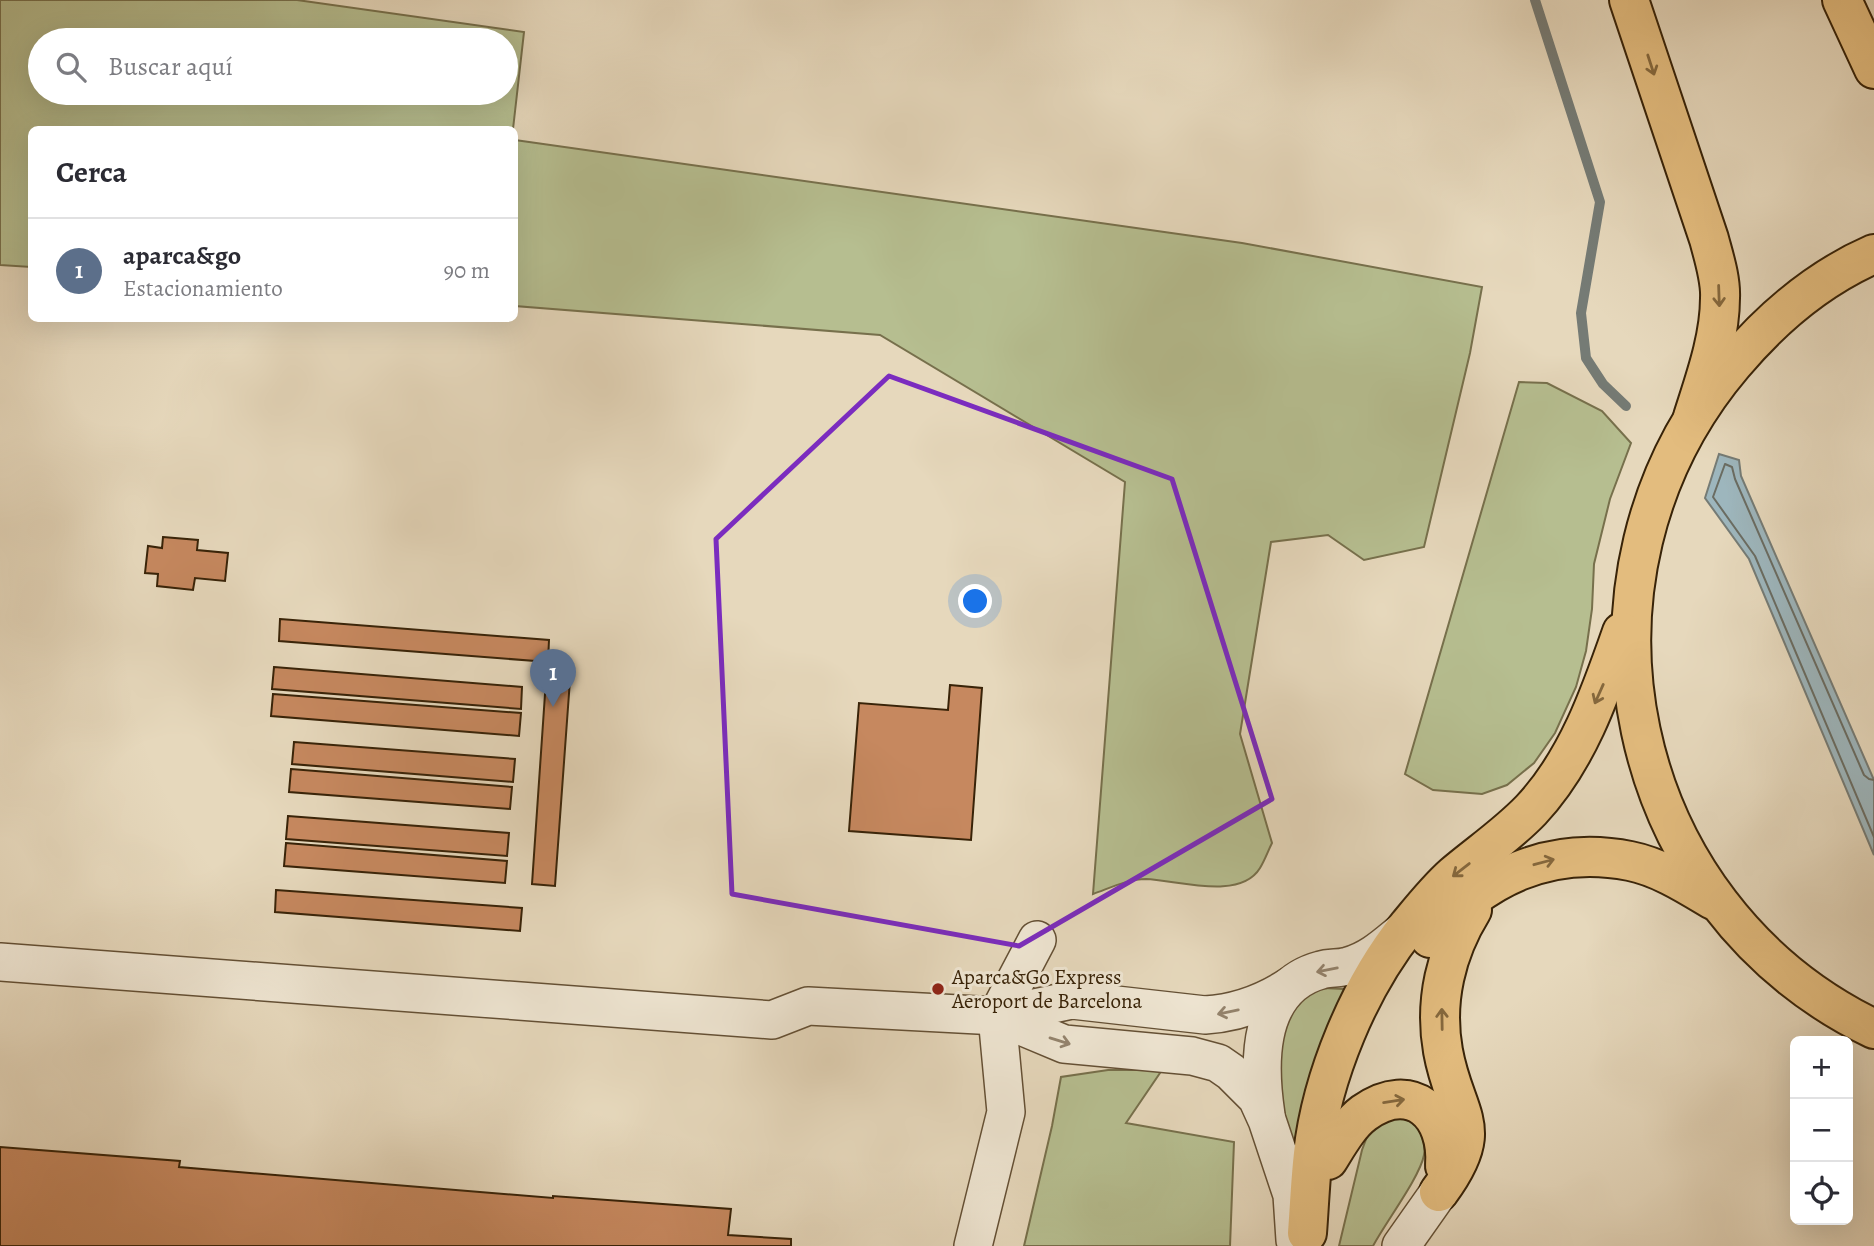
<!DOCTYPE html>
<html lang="es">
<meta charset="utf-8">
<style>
:root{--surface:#fff;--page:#f2f2f3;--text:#2b2b33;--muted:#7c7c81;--line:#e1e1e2;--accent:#db2777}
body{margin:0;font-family:Alegreya,serif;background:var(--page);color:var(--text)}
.controls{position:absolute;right:21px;bottom:21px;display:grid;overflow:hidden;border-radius:10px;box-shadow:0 7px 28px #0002}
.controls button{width:63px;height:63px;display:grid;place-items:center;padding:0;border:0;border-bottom:2px solid var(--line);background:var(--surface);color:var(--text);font:35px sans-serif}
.you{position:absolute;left:976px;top:602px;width:24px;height:24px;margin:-18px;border:5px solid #fff;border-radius:50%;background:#1a73e8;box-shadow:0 0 0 10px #1a73e833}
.badge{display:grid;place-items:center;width:46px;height:46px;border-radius:50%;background:var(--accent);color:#fff;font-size:23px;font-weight:700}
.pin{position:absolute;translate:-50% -58px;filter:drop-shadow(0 2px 4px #0008)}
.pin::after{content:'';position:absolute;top:37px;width:24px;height:21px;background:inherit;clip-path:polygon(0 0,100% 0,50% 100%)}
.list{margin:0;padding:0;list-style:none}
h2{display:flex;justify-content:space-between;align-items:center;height:91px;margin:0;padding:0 28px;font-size:30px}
h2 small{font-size:23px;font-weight:400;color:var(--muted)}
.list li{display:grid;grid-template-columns:46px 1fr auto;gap:21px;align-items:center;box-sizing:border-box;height:105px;padding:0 28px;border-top:2px solid var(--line)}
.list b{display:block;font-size:26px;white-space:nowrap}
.list p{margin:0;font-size:23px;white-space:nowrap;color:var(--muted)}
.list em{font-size:23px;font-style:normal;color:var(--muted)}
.icon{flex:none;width:38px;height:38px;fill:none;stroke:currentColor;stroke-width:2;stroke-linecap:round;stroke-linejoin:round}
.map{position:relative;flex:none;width:1874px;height:1246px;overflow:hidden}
.search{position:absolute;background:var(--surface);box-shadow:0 7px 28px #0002;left:28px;top:28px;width:490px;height:77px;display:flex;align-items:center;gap:18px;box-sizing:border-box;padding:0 24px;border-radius:38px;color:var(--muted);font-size:26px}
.panel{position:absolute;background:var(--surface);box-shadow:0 7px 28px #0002;left:28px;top:126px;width:490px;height:196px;border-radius:10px}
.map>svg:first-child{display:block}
</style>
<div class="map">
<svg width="1874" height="1246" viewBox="0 0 1874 1246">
<rect width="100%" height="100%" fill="#e6d8bc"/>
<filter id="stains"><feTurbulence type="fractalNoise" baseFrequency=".00286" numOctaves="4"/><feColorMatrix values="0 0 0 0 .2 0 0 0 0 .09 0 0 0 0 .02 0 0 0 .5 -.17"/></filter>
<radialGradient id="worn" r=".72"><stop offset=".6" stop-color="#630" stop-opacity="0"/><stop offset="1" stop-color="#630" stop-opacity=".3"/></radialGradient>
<!-- green -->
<g fill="#b6be90" stroke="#77704c" stroke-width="2" fill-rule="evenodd">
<path d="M0 0H297L524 32 513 129 32 130 31 267 0 265ZM40 40H506V93H40Z"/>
<path d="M515 140 1242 243 1482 287 1470 353 1424 547 1364 560 1328 535 1271 542 1240 734 1272 843C1268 851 1265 860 1260 868 1240 901 1177 880 1146 879 1128 879 1110 888 1093 894L1125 482 880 335 515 306Z"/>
<path d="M1519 382 1547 383 1602 411 1631 443 1610 499 1594 564 1592 609 1586 651 1576 687 1555 733 1534 763 1507 785 1482 794 1433 790 1405 774Z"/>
<path d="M1324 988 1343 989 1346 993 1300 1159 1283 1123 1275 1070 1290 1006 1305 994Z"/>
<path d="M1108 1070H1162L1126 1123 1234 1142 1230 1246H1024L1052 1126 1061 1077Z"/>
<path d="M1394 1114 1417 1124C1421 1134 1426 1144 1424 1155 1420 1177 1385 1223 1373 1246H1339L1362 1150 1371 1126Z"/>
</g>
<!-- water -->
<path fill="#9db6bd" stroke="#757b75" stroke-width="2" d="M1719 454 1739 460 1741 476 1874 780V855L1749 559 1705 498Z"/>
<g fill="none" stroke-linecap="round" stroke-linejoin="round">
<!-- shore -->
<path stroke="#6a6c62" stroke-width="2" d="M1874 780 1869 779 1864 775 1735 479 1732 467 1725 464 1713 497 1755 556 1874 837"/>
<!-- stream -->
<path stroke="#757b75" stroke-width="10" d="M1535 0 1600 202 1581 313 1586 358 1603 384 1626 406"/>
</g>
<!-- building -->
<g fill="#c6885f" stroke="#382308" stroke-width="2">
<path d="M163 537 198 540 197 550 228 553 225 581 195 578 193 590 157 586 158 574 145 573 148 546 162 548Z"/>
<path d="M280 619 549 640 548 662 279 641Z"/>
<path d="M547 665 571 666 555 886 532 884Z"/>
<path d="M274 667 522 687 521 709 272 689Z"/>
<path d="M950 685 982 688 971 840 849 831 859 703 948 710Z"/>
<path d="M273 694 521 713 519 736 271 716Z"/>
<path d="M294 742 515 759 513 782 292 764Z"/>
<path d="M291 769 512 787 510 809 289 792Z"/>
<path d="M288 816 509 833 507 856 286 839Z"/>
<path d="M286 843 507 861 505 883 284 866Z"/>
<path d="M276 890 522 908 520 931 275 912Z"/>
<path d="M0 1147 180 1161 179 1167 553 1198V1196L731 1209 728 1235 791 1239V1246H0Z"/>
</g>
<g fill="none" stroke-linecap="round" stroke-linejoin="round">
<!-- minor casing -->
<g stroke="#645035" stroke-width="40">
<g id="minor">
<path d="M0 962 772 1020 808 1006 997 1016 1072 1000 1205 1015C1236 1013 1264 1003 1290 986"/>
<path d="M997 1016 1064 1044 1192 1056 1218 1063 1231 1072 1257 1098 1267 1120 1292 1195 1295 1240"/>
<path d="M1266 1115C1258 1062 1257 987 1321 970 1330 967 1339 969 1348 966 1370 960 1385 946 1402 932"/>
<path d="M973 1246 1006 1112 997 1016 1037 940"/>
<path d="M1401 1246 1439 1192"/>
</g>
</g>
<!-- major casing -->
<g stroke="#382308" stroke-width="42">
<g id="major">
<path d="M1874 254C1819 278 1771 319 1733 364 1552 577 1621 907 1874 1029"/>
<path d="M1430 938C1482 877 1550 845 1630 861 1660 867 1688 885 1713 900"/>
<path d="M1328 1160C1338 1144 1349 1124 1364 1113 1412 1079 1449 1114 1445 1166"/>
<path d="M1439 1192C1488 1126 1455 1118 1443 1051 1434 1001 1446 952 1472 910"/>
<path d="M1307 1233C1309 1207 1310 1180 1313 1154 1322 1076 1359 987 1408 926 1422 909 1437 890 1454 875 1480 853 1507 835 1531 810 1577 761 1600 695 1622 632"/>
</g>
</g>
<!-- highway casing -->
<g stroke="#382308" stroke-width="42">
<g id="highway">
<path d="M1629 0 1709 239C1714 258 1721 279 1720 298 1720 338 1705 379 1693 417"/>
<path d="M1842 0 1874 69"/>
</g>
</g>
<!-- minor -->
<use href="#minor" stroke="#efe6d3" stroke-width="37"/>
<!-- major -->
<use href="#major" stroke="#e3bc7e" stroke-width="38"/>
<!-- highway -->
<use href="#highway" stroke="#e3bc7e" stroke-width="38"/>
</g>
<!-- one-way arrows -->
<defs><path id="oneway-shaft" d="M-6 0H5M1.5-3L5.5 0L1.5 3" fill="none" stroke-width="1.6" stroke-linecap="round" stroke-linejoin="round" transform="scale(1.75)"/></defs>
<g stroke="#85683d">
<use href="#oneway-shaft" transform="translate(1651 65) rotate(72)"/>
<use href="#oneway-shaft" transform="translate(1719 296) rotate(88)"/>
<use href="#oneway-shaft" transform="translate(1599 694) rotate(114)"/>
<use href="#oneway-shaft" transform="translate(1544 862) rotate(-15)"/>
<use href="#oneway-shaft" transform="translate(1461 870) rotate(142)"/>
<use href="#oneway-shaft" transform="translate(1442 1019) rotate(-91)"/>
<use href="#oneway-shaft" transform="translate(1394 1101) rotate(-9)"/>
</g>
<g stroke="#94846e">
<use href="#oneway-shaft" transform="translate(1327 970) rotate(169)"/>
<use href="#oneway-shaft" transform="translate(1228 1012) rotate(168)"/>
<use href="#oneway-shaft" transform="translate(1060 1041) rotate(17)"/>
</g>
<!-- marked area -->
<path fill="none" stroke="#7b2cbf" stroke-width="5" stroke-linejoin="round" d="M889 376 1172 479 1272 799 1019 946 732 894 716 539Z"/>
<!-- markers -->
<circle fill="#8f2418" stroke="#efe6d3" stroke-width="2.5" cx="938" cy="989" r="7"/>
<g text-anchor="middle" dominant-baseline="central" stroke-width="6" stroke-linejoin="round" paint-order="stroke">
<!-- poi labels -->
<g font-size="21" fill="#382308" stroke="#efe6d3" text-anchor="start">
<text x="952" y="977">Aparca&amp;Go Express<tspan x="952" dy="24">Aeroport de Barcelona</tspan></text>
</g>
</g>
<rect width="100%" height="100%" filter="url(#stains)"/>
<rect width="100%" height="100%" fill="url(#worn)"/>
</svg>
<div class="controls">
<button>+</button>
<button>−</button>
<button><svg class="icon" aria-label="locate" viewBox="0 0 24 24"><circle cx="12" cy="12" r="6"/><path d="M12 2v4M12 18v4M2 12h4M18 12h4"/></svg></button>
</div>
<div class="you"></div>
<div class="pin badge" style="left:553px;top:707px;background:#5c6f8a">1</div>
<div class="search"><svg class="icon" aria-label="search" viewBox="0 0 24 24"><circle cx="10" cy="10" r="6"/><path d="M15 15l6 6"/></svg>Buscar aquí</div>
<section class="panel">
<h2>Cerca<small></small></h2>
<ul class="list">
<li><span class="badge" style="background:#5c6f8a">1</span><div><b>aparca&amp;go</b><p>Estacionamiento</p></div><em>90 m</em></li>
</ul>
</section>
</div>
